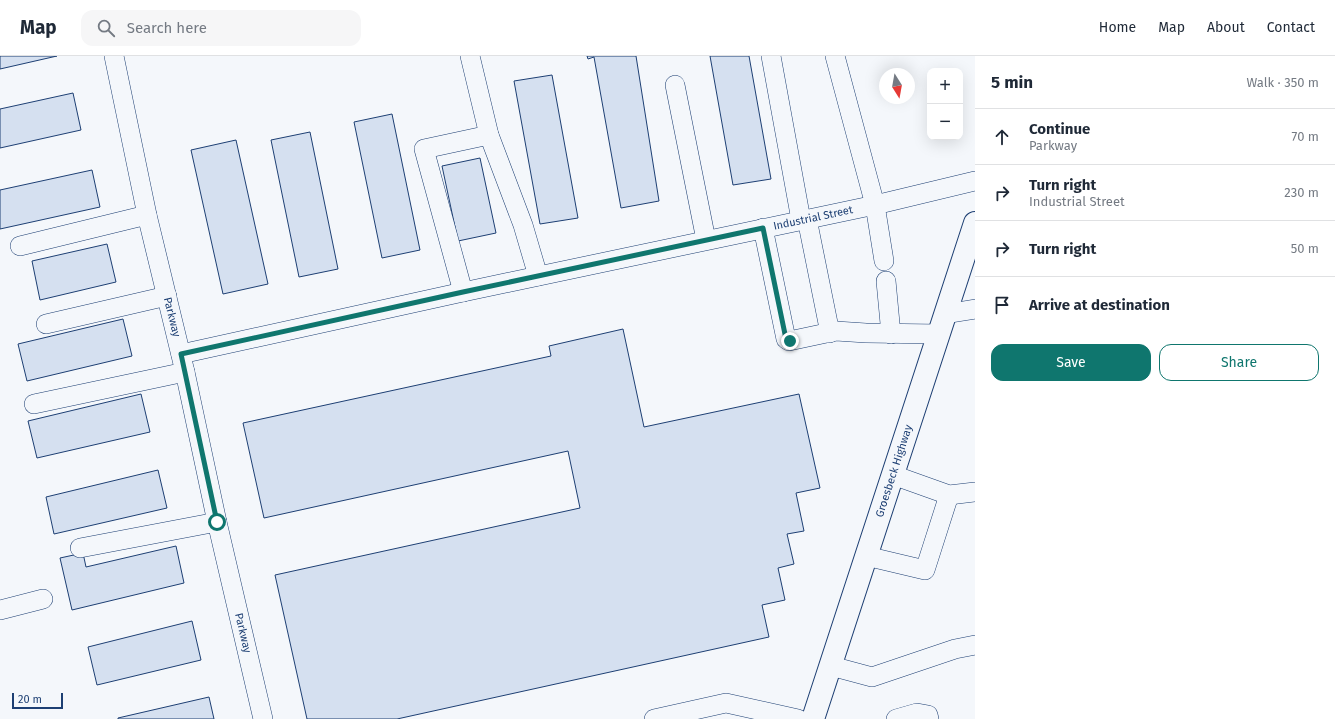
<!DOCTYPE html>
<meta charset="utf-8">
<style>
:root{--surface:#fff;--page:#f6f6f7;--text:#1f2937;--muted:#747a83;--line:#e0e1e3;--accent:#0f766e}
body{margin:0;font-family:"Fira Sans",sans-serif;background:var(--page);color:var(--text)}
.controls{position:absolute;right:12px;top:12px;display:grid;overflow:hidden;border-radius:8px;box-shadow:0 4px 16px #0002}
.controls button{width:36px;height:36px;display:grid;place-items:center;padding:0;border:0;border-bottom:1px solid var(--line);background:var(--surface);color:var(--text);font:20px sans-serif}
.compass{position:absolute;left:879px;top:12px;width:36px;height:36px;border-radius:50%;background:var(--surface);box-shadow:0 4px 16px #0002;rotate:169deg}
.scale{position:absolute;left:12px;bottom:10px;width:51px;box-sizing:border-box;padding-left:4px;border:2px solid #1d3f73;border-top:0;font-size:11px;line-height:14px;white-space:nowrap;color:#1d3f73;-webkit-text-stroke:3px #f4f7fb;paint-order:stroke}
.stop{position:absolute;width:12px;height:12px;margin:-9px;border:3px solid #0f766e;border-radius:50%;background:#fff}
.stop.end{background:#0f766e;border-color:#fff;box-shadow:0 1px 4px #0008}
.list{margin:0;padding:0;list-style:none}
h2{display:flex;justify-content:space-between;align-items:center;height:52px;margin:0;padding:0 16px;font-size:17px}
h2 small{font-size:13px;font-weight:400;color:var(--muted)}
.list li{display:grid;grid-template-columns:26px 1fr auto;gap:12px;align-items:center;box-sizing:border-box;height:56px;padding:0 16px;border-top:1px solid var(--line)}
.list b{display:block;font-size:15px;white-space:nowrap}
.list p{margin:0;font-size:13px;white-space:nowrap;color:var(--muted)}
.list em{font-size:13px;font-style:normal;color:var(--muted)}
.actions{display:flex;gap:8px;padding:12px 16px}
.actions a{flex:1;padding:9px 0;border:1px solid var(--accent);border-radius:12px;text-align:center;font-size:14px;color:var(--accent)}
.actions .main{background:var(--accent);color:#fff}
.icon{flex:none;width:22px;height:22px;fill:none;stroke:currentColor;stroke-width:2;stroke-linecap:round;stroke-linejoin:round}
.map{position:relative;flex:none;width:975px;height:663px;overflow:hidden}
header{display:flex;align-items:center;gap:24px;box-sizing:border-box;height:56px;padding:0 20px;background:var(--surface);border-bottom:1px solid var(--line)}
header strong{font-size:19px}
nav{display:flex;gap:22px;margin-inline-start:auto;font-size:14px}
.search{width:280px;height:36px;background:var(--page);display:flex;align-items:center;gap:10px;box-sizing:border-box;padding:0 14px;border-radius:12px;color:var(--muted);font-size:15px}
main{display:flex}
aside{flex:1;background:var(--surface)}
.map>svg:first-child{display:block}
</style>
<header>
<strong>Map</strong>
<div class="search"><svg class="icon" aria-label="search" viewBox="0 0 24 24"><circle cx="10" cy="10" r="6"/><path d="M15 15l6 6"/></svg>Search here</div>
<nav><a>Home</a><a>Map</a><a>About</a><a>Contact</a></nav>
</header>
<main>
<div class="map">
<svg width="975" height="663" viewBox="0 0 975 663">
<rect width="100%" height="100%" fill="#f4f7fb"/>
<!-- building -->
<g fill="#d5e0f0" stroke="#1d3f73">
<path d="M0 0H57L0 13Z"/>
<path d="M587 0H636L659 145 621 152 594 1 588 3Z"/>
<path d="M710 0H749L771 123 733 129Z"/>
<path d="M552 19 578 162 540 168 514 25Z"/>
<path d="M73 37 81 74 0 92V53Z"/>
<path d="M392 58 420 194 382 202 354 66Z"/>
<path d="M310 76 338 213 299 221 271 84Z"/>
<path d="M236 84 268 228 223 238 191 94Z"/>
<path d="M480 102 496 177 458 185 442 110Z"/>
<path d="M92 114 100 151 0 173V134Z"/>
<path d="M107 188 116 226 40 244 32 205Z"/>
<path d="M123 263 132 300 27 325 18 288Z"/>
<path d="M623 273 644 371 799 338 820 432 796 437 804 475 787 478 794 508 778 512 785 544 762 549 769 581 397 663H307L275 519 580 452 568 395 264 462 243 367 551 300 549 290Z"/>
<path d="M141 338 150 376 37 402 28 365Z"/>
<path d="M158 414 167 452 54 478 46 441Z"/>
<path d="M176 490 184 527 72 554 60 502 83 497 86 511Z"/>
<path d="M192 565 201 604 97 629 88 591Z"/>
<path d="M209 641 214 663H118V662Z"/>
</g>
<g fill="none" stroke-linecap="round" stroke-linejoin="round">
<!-- minor casing -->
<g stroke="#1d3f73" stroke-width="20">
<g id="minor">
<path d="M114 0 147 159 185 316 217 466 263 663"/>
<path d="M470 0 489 79 523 169 538 220"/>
<path d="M771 0 801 164"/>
<path d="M835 0 875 149 884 205"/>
<path d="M675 29 706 184"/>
<path d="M807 163 830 277"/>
<path d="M763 172 786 283 789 285 836 275 866 277 939 278"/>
<path d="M20 190 147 159"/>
<path d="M886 225 891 278"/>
<path d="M463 236 424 93 489 79"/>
<path d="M945 258 975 253"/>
<path d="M46 268 167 240"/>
<path d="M181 298 463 236 875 149 975 125"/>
<path d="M34 348 185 316"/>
<path d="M893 419 949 439 975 436"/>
<path d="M80 492 217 466"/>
<path d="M866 500 925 514 949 439"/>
<path d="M0 554 43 543"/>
<path d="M831 610 872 621 955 593 975 589"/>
<path d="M654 663 726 647 798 663"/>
<path d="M896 663 917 657 928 659 929 663"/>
</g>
</g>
<!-- major casing -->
<g stroke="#1d3f73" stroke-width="24">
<path id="major" d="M813 663 975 167"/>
</g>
<!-- minor -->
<use href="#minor" stroke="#f4f7fb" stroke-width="19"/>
<!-- major -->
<use href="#major" stroke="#f4f7fb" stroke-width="22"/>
</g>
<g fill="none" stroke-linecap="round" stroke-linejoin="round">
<!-- route -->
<path stroke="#0f766e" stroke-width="5" d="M217 466 181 298 463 236 763 172 786 283 790 285"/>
</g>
<g text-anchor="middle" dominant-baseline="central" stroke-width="3" stroke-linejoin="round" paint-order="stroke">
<!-- street labels -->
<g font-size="11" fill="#1d3f73" stroke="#f4f7fb">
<text transform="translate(813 162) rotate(-12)">Industrial Street</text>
<text transform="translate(172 261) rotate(76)">Parkway</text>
<text transform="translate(894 415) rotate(-72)">Groesbeck Highway</text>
<text transform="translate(243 577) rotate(77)">Parkway</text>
</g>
</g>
</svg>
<div class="controls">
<button>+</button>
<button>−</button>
</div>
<svg class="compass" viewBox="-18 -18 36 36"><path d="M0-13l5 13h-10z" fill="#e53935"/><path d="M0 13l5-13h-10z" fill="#747a83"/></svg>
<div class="scale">20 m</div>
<div class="stop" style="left:217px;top:466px"></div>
<div class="stop end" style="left:790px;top:285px"></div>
</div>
<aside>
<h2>5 min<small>Walk · 350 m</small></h2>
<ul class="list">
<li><svg class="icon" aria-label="ahead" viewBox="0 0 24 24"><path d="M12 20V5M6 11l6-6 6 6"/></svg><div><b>Continue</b><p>Parkway</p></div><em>70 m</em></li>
<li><svg class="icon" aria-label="right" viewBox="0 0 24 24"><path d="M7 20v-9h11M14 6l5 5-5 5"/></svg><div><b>Turn right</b><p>Industrial Street</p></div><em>230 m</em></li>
<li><svg class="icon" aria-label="right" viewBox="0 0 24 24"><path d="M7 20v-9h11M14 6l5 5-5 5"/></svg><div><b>Turn right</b></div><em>50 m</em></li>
<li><svg class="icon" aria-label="arrive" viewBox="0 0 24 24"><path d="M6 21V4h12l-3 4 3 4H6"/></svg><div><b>Arrive at destination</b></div></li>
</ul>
<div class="actions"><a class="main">Save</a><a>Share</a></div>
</aside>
</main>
